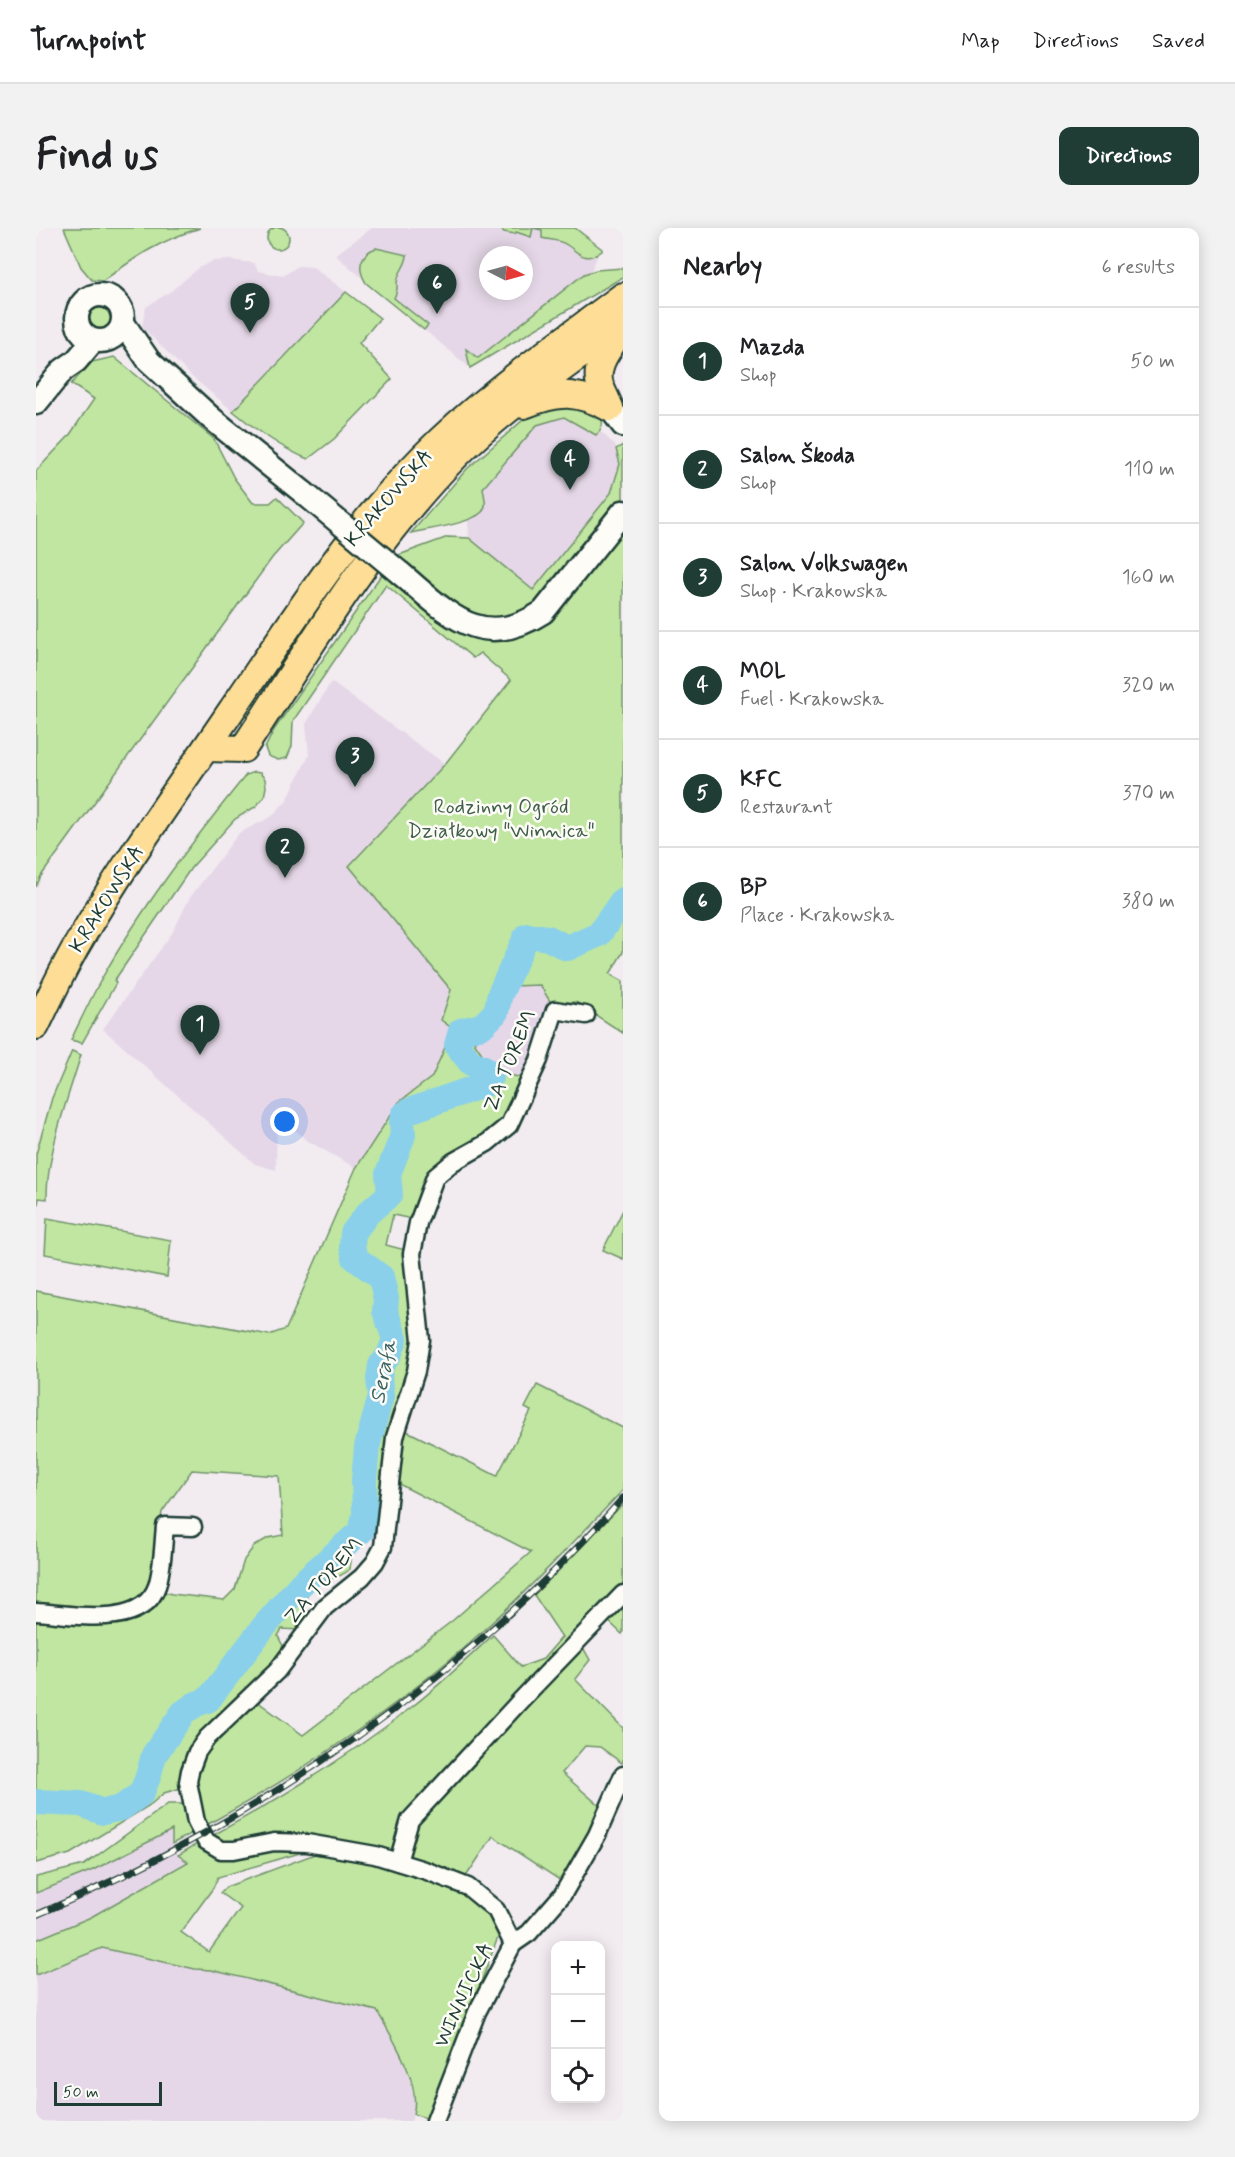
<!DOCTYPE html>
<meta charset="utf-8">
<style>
:root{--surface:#fff;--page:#f2f2f2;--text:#202124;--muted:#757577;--line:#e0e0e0;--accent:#1f3d34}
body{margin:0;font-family:Mynerve,sans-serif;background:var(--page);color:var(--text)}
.controls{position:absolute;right:18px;bottom:18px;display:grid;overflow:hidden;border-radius:12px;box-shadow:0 3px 15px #0003}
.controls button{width:54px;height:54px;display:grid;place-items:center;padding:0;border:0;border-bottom:2px solid var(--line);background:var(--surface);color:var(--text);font:30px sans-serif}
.compass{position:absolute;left:443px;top:18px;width:54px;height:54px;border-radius:50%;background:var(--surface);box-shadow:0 3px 15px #0003;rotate:96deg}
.scale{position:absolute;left:18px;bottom:15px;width:108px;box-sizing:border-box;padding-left:6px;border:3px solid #1f3d34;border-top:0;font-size:16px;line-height:21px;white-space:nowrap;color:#1f3d34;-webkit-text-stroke:4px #fdfcf7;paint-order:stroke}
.you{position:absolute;left:249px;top:894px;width:21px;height:21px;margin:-15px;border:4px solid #fff;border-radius:50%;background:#1a73e8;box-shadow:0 0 0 9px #1a73e833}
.badge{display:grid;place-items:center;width:39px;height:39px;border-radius:50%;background:var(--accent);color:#fff;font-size:20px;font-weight:700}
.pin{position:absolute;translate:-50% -50px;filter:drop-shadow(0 2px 3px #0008)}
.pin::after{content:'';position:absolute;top:32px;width:21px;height:18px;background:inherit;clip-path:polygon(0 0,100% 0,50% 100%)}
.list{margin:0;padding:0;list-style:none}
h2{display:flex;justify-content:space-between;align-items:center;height:78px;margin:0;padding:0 24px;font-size:26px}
h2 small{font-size:20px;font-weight:400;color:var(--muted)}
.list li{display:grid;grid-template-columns:39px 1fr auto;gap:18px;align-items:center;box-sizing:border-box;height:108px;padding:0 24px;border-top:2px solid var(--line)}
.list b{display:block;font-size:22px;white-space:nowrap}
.list p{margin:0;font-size:20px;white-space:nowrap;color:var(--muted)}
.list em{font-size:20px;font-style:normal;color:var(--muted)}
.icon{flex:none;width:33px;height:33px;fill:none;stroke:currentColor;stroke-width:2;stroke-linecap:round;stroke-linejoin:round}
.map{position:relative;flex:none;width:587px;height:1893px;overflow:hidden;border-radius:12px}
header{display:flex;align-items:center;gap:36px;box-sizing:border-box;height:84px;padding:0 30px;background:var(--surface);border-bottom:2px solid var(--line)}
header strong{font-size:28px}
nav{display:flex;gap:33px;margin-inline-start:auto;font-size:21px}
.intro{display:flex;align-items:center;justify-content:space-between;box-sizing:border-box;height:144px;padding:0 36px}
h1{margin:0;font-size:42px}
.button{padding:15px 27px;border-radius:12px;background:var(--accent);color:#fff;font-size:21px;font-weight:700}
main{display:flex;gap:36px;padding:0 36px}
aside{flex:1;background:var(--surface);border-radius:12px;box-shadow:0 3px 15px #0003}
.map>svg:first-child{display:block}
</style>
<header>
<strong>Turnpoint</strong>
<nav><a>Map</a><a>Directions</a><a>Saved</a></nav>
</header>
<div class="intro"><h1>Find us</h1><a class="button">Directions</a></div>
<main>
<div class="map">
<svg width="587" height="1893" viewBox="0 0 587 1893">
<rect width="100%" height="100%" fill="#f2ebf0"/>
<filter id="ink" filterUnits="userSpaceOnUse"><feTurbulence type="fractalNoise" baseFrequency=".0167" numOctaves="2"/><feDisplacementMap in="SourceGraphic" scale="12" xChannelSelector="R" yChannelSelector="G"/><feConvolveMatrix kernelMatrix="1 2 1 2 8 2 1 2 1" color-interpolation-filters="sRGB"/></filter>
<g filter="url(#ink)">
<!-- built -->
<g fill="#e5d7e7" fill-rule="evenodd">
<path d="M336 0H527L562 26 553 48 434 140 299 27ZM452 27H488V63H452Z"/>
<path d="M193 32 218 35 222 43 247 48 262 38 277 39 310 64 197 183 155 148 106 99 110 79 135 63 163 40 177 33Z"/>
<path d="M528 189 560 207 565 204 579 217 583 225 584 236 575 265 497 362 433 310 432 292 446 284 450 275 447 260 501 197Z"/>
<path d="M295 454 409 536 313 638 416 763 405 792 417 801 396 849 363 874 320 940 270 912 241 884 240 942 219 936 67 801 137 704 153 671 203 605 235 589 251 572 273 527 270 496Z"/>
<path d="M504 757 515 775 489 851 457 842 438 814 463 794 476 758Z"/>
<path d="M137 1601 136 1616 142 1627 153 1633 55 1689 0 1712V1665L57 1642Z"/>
<path d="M66 1720 156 1740 175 1742 341 1783 368 1831 380 1875 375 1893H0V1747Z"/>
</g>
<!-- green -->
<g fill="#c0e6a1" stroke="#70926a" stroke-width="1.5">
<circle cx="242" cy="10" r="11"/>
<path d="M28 0H164C123 13 101 28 67 53L56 52 45 39Z"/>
<path d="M464 0H539L566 21V23C549 35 544 26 531 17 524 12 513 12 506 10V2L497 0 495 9 480 4 479 6 468 4Z"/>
<path d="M340 20 371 27C371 36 364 42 362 50 359 60 364 58 358 70L392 97 388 102 330 55C321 41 323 26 340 20Z"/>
<path d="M587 40V49L434 140 430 121 442 130 548 46 560 42Z"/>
<path d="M310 64 344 90 323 115 356 151 298 211 272 231C245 220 219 201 197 183Z"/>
<circle cx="64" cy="91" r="11"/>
<path d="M78 129 178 211 198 250 217 275H234L241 269 267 295 236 330 5 648 0 659V243L33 208 58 171 35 156 56 134Z"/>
<path d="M524 171 565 184C567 194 568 201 560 207L528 189 501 197 447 260C448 268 452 277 446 284 434 296 392 301 375 305L431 241 495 185Z"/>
<path d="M587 217V724L574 746 587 753V805L540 774 515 775 504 757 476 758 463 794 438 814 457 842 489 851 470 893 409 934 380 992 357 987 350 1017 373 1023 381 1112 342 1295 339 1303 317 1316 314 1341C303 1352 288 1350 274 1358L267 1382 272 1389 263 1402 246 1401 242 1408 250 1424 150 1544 142 1561 128 1565 114 1577 34 1626 0 1635V1388L81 1392 124 1363 136 1366 188 1372 199 1361 208 1332 218 1318 232 1310 247 1307 243 1248 156 1242 126 1284 114 1360 92 1381 55 1382 0 1376V1063L233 1107 250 1101 320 940 363 874 396 849 417 801 405 792 415 762 313 638 409 536 475 452 444 425 437 430 350 357 257 493 256 518 251 530 242 532 232 528 229 520 238 502 343 350 363 327 412 309 433 310 497 362 575 265 584 236 580 221Z"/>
<path d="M218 544 224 545 229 551 230 559 228 569 219 579 199 591 155 640 78 753 80 755 46 815 35 812C45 791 55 770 66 750 106 679 159 610 210 547Z"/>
<path d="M36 823 45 827C32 869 10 928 11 971L3 970 0 989V926L16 870Z"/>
<path d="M587 982V1031L567 1022Z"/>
<path d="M11 990 135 1012 131 1049 9 1026Z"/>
<path d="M501 1157 587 1200V1262C537 1315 487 1368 432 1416 351 1487 261 1547 167 1599L158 1566 162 1530 218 1471 267 1507 416 1393 495 1324 359 1254 367 1201 461 1248 495 1183 489 1180Z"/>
<path d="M587 1276V1404L586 1406 565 1386 544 1414 554 1432 539 1451 587 1500V1533L586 1535 564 1519 549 1518 526 1545 566 1580 528 1655 457 1608 427 1653 302 1613 199 1618 172 1610C244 1571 313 1528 377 1478 405 1456 431 1431 457 1407L485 1439 507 1431 526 1409 498 1367Z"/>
<path d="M132 1576H147L160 1603 136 1616V1602L57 1642 0 1665V1649L48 1637Z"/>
<path d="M166 1613 274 1622 182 1649 177 1660 145 1704 173 1724 205 1680 184 1665 190 1659 287 1623 337 1631 431 1664 456 1685 464 1704 393 1891 377 1886C386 1856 356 1809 341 1783L175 1742 159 1741 66 1720 0 1747V1712L55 1689 152 1634 142 1627Z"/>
</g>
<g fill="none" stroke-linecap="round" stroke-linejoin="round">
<!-- river -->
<path stroke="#8ad0eb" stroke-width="26" d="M0 1574 45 1576 67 1584 85 1580 105 1566 112 1549 118 1527 147 1485 160 1476 172 1472 226 1401 265 1356 325 1303 329 1287 328 1253 331 1219 345 1168 343 1151 345 1137 353 1127 359 1111 349 1083 350 1071 345 1049 319 1030 316 1018 317 1005 332 985 354 966 352 946 367 907 366 895 368 887 373 883 450 856 455 848 448 840 435 835 421 817 425 803 446 798 460 784 464 766 491 707 512 710 531 720 563 706 587 672"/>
<!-- street casing -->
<g stroke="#1f3d34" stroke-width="21">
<g id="street">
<path d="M0 1384C35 1386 106 1402 121 1358 127 1339 127 1318 129 1298L157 1299"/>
<path d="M362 1634 374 1592 483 1474 587 1366"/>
<path d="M477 1716 460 1682 432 1659 391 1643 339 1627 271 1615 238 1614 198 1622H185L170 1613 160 1594 152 1554 154 1543 161 1524 171 1510 241 1443 289 1379 326 1349 339 1334 347 1319 359 1209 380 1143 385 1112 376 1026 382 995 399 949 417 934 451 915 473 897 503 832 519 782 550 787"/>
<path d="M399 1893 441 1784 477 1716 493 1705 527 1666 561 1607 587 1547"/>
</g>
</g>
<!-- secondary casing -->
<g stroke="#1f3d34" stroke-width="27">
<g id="secondary">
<circle cx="64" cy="90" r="23"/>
<path d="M87 95 113 133 175 190 268 265"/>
<path d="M0 175 27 142 40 133 57 113"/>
<path d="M574 180 587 197"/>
<path d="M364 345C411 384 444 425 507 384L587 284"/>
</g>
</g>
<!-- primary casing -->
<g stroke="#1f3d34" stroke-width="30">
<g id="primary">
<path d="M488 177C524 163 540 163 574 180"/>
<path d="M574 180C571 172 567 165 564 157 558 138 572 122 582 107"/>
<path d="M170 520 207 521C273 421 335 314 420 228 470 178 530 138 587 96"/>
<path d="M0 798C13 771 26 743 41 717 87 636 143 560 195 483 255 395 312 305 387 229 447 168 519 119 587 68"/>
</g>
</g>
<!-- street -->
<use href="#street" stroke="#fdfcf7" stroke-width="16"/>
<!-- secondary -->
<use href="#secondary" stroke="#fdfcf7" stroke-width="22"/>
<!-- primary -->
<use href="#primary" stroke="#fedd96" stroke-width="26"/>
<!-- rail casing -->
<g stroke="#1f3d34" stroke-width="7">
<path id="rail" d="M0 1687C223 1594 427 1451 587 1270"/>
</g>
<!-- rail -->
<use href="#rail" stroke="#fdfcf7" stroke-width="4.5" stroke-dasharray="14" stroke-linecap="butt"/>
<!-- secondary-bridge casing -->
<g stroke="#1f3d34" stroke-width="27" stroke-linecap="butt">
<path id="secondary-bridge" d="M268 265 364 345"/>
</g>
<!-- secondary-bridge -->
<use href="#secondary-bridge" stroke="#fdfcf7" stroke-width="22"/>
</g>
</g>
<g text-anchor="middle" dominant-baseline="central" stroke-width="5" stroke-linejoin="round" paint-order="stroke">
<!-- street labels -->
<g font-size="21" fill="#1f3d34" stroke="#fdfcf7">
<text transform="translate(353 270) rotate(-49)">KRAKOWSKA</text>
<text transform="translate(71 671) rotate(-58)">KRAKOWSKA</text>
<text transform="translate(474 833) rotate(-68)">ZA TOREM</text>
<text transform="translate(288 1353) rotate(-49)">ZA TOREM</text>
<text transform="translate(428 1767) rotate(-65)">WINNICKA</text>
</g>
<!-- park labels -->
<g font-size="21" fill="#3f5f4a" stroke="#fdfcf7">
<text x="465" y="579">Rodzinny Ogród<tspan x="465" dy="24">Działkowy "Winnica"</tspan></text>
</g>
<!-- water labels -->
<g font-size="22" font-style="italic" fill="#3a6262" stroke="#fdfcf7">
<text transform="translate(348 1144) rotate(-79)">Serafa</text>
</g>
</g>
</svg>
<div class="controls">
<button>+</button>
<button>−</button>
<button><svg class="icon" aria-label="locate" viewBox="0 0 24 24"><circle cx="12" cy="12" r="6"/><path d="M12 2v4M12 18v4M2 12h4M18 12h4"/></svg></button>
</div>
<svg class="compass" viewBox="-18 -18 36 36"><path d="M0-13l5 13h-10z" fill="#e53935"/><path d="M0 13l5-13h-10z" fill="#757577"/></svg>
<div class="scale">50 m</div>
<div class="you"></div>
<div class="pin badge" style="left:164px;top:827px">1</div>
<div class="pin badge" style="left:249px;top:650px">2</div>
<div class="pin badge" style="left:319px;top:559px">3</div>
<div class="pin badge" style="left:534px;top:262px">4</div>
<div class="pin badge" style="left:214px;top:105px">5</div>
<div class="pin badge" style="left:401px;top:86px">6</div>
</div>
<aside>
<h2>Nearby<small>6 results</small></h2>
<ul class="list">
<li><span class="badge">1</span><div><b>Mazda</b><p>Shop</p></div><em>50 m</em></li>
<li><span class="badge">2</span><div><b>Salon Škoda</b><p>Shop</p></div><em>110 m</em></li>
<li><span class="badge">3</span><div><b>Salon Volkswagen</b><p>Shop · Krakowska</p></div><em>160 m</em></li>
<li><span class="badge">4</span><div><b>MOL</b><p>Fuel · Krakowska</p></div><em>320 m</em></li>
<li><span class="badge">5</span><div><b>KFC</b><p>Restaurant</p></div><em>370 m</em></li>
<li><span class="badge">6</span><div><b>BP</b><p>Place · Krakowska</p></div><em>380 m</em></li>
</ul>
</aside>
</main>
